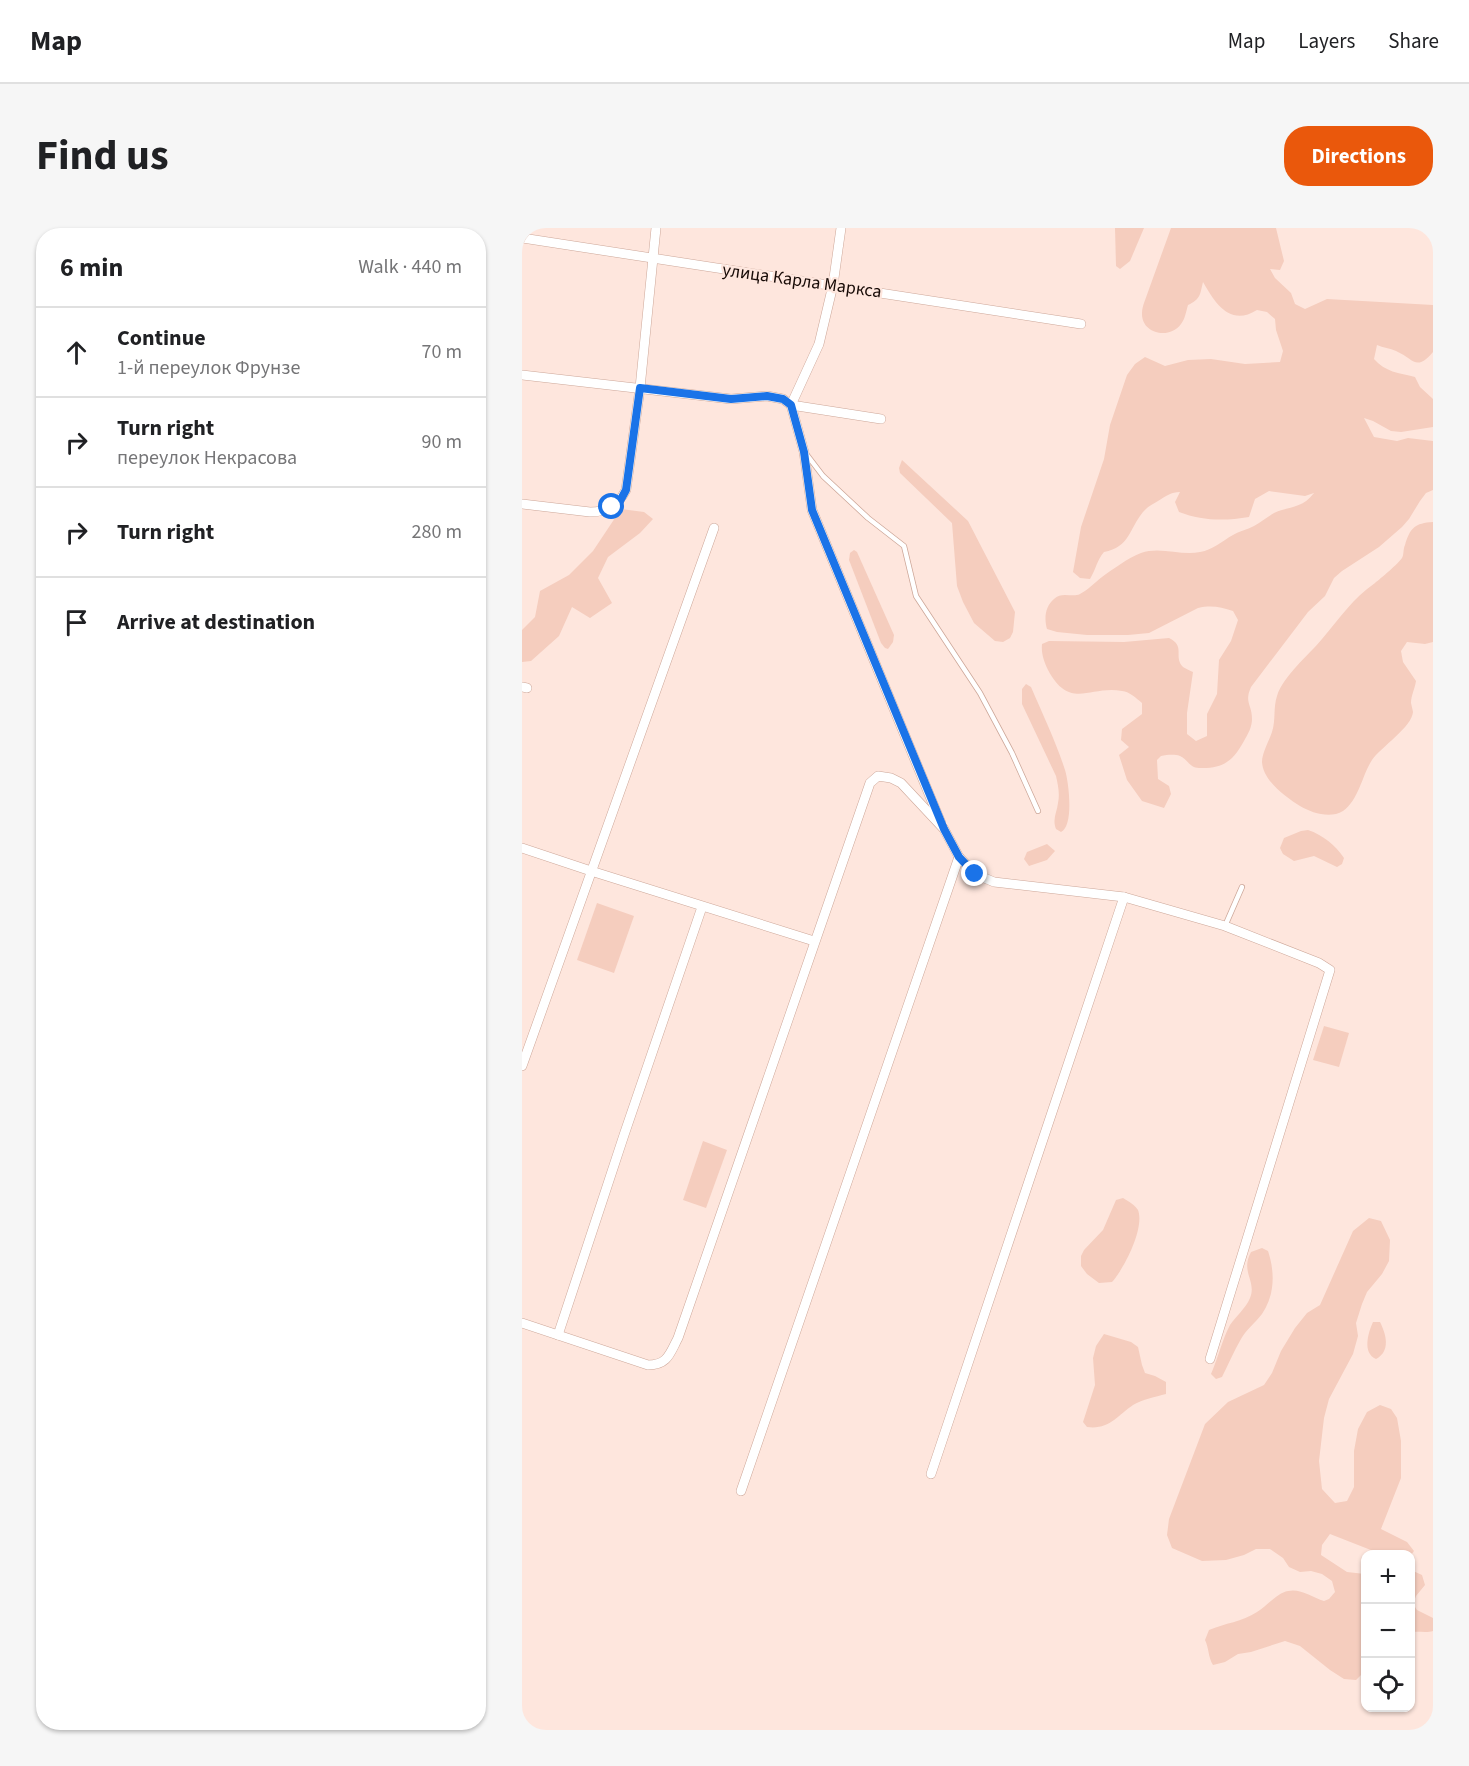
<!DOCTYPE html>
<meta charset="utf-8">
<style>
:root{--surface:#fff;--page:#f6f6f6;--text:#202124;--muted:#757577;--line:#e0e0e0;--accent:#ea580c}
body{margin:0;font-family:"Source Sans 3",sans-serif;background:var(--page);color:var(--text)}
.controls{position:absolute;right:18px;bottom:18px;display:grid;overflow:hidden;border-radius:12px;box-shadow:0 2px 4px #0004}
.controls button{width:54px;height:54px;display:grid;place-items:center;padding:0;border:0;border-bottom:2px solid var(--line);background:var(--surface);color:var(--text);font:30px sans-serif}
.stop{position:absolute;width:18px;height:18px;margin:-14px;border:4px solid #1a73e8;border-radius:50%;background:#fff}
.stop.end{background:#1a73e8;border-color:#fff;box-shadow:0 2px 6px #0008}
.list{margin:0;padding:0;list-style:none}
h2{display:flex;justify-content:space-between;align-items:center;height:78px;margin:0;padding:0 24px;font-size:26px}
h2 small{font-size:20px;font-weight:400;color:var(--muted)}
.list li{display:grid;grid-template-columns:39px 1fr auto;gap:18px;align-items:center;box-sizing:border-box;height:90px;padding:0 24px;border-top:2px solid var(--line)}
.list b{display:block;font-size:22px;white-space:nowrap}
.list p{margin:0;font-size:20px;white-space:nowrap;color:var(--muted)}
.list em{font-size:20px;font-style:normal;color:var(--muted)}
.icon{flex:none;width:33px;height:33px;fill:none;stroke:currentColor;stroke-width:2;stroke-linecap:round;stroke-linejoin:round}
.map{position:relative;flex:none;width:911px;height:1502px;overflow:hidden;border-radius:24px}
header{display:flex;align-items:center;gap:36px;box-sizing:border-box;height:84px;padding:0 30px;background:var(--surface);border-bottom:2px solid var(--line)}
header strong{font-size:28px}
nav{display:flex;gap:33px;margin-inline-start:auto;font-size:21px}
.intro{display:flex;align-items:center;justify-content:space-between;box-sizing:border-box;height:144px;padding:0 36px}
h1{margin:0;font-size:42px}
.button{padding:15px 27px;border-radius:24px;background:var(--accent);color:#fff;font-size:21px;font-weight:700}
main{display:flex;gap:36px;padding:0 36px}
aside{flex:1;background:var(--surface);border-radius:24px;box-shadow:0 2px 4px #0004}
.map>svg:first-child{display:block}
</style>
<header>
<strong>Map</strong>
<nav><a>Map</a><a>Layers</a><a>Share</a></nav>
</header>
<div class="intro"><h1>Find us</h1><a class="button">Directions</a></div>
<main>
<aside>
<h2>6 min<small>Walk · 440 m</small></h2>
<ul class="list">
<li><svg class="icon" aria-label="ahead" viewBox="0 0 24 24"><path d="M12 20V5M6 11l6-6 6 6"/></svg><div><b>Continue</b><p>1-й переулок Фрунзе</p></div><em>70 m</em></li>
<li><svg class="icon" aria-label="right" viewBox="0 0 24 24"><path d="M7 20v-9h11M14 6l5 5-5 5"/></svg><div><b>Turn right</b><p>переулок Некрасова</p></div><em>90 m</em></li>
<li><svg class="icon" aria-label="right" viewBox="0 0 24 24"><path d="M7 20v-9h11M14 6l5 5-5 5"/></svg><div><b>Turn right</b></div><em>280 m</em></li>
<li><svg class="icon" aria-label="arrive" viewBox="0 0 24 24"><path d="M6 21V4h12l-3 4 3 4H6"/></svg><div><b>Arrive at destination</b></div></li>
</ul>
</aside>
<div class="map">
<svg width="911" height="1502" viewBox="0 0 911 1502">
<rect width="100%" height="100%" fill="#fee6dd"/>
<!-- green -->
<g fill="#f5cdbe">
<path d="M593 0H622L608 33 598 41 594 38Z"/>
<path d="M649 0H754L762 33 758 42 748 41 753 50 769 65 773 76 783 81 805 71 911 77V124C894 144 892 131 874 123 868 120 861 120 855 117L852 131C863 144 877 145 893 149L898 159 911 171V199L879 204 869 203 851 193 842 190 852 209 875 213 886 210 911 213V262L904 265 898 273 887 291 880 299 857 319 820 343 812 350 803 368 786 384 729 459C722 475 730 476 730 491 730 499 726 506 722 513 711 533 701 541 677 540 668 540 665 531 658 528 652 526 645 527 639 528L635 532 636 551 647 558 649 566 642 580 620 573 605 552 597 527 607 519 599 512 600 501 620 486V475C614 470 608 464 600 463 568 457 548 483 526 442 522 434 519 425 520 416L527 413 602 414 647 410C664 418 651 429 661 439 664 441 667 442 671 444L665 485V506L674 513 685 508V486L695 466 697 432 709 413 716 392 711 383C699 379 689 377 676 380L627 405 606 407H565L535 404 525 401C522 390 523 379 532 371 540 363 550 370 558 366 566 362 572 355 580 349 590 342 607 329 619 325 638 318 659 328 678 324 691 322 700 313 711 307 717 303 725 302 732 298 739 294 745 289 752 285 767 278 780 281 792 265L783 268 747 263 733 271 727 289C703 293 680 293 657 284L653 274 658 264C649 264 644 268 636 273 631 276 625 279 621 284 607 301 608 319 582 324 575 332 574 341 568 351L558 350 551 344 559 299 582 231 588 197 605 147 613 136 623 129 643 138 666 132 689 131 723 136 758 134 761 123 754 102 753 91 745 84 735 82C708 99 693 75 681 54 678 66 679 71 666 77 664 84 663 91 659 96 648 112 619 106 620 85 620 81 621 78 622 75Z"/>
<path d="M380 232 446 293 493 384 491 404 488 410 481 414 473 413 452 395 441 374 435 358 430 295 378 245 377 240Z"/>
<path d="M99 281 122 284 131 291 118 305 86 329 76 350 90 375 68 390 50 379 37 408 9 433 0 434V402L13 389 18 363 47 347 71 323Z"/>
<path d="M911 294V414L903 416 885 414 879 423 881 434 894 453C893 460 889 468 889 475 889 475 891 483 891 484 890 499 859 519 850 532 840 547 837 572 821 583 808 591 790 585 778 578 764 569 741 553 740 534 740 525 747 513 750 504 754 492 751 480 755 468 761 448 787 427 800 411 817 391 831 370 853 355 858 351 877 335 880 330 882 327 881 321 883 317 888 300 893 295 911 294Z"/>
<path d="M332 322 335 324 372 407 371 414 366 421 363 420 359 415 327 332 328 325Z"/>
<path d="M504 456 509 459C521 487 534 514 543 542 547 555 552 598 539 604L534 601C530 591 535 584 536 575 538 566 536 557 534 548L500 476V461Z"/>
<path d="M786 602C801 607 813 617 822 630L820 636 815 639 792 628 772 633 761 626 758 620 762 610 779 603Z"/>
<path d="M525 616 533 623 525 632 507 638 502 631 505 624Z"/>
<path d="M75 675 112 688 92 745 55 732Z"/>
<path d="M802 798 827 805 817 839 791 832Z"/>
<path d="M181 913 205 922 184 980 161 972Z"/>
<path d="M601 970C606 973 613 977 616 982 623 1000 602 1041 590 1054L577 1055 565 1046 559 1038V1028L562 1022 581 1002 594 972Z"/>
<path d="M847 990 859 993 868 1012 867 1033 860 1046 845 1064 840 1076 834 1095 836 1108 831 1126 807 1171 802 1190 797 1233 800 1261 813 1275 825 1273 832 1259V1223L836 1201 845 1184 858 1177 869 1181 875 1190 879 1213V1250L859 1301 885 1314 892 1323 889 1327 859 1326 808 1306 800 1317 799 1327 825 1344 843 1346V1443L834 1452 822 1451 808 1442 778 1418 763 1413 729 1424 716 1426 703 1434 691 1437C686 1429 687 1420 683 1412L687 1402C703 1395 720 1394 735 1384 745 1378 755 1365 766 1363 778 1360 790 1369 802 1373L807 1371 813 1364 810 1353 800 1346 789 1343 778 1344 767 1339 761 1330 748 1321H734L722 1327 704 1332 680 1333 650 1320 645 1307 647 1291 683 1196 706 1174 742 1157 750 1145 759 1123 773 1100 785 1085 798 1077 831 1003Z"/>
<path d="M740 1020 746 1023C753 1044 753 1067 740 1086 733 1095 724 1102 719 1111 712 1123 706 1137 700 1149L694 1151 689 1146C696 1130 700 1112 708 1097 714 1088 724 1080 728 1070 735 1053 718 1044 729 1024Z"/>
<path d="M851 1094H858C864 1106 869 1123 854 1131 840 1125 846 1105 851 1094Z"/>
<path d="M582 1106 609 1114 616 1119 620 1137 623 1145 633 1148 644 1154V1166C633 1169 621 1171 611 1177 595 1188 587 1202 565 1199L561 1194 573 1157 571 1130 574 1118Z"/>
<path d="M889 1342 900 1347 903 1357 894 1368 891 1376 895 1382 911 1390V1403C905 1405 896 1403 889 1404Z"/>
</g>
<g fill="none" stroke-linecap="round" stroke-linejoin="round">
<!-- lane casing -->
<g stroke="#cda799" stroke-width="6">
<g id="lane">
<path d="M285 227 301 248 346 290 382 318 394 368 458 465 490 525 516 583"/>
<path d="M703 698 720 659"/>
</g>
</g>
<!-- street casing -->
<g stroke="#cda799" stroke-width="10">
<g id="street">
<path d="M319 0 311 57 297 116 269 177 282 224 290 282 419 595"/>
<path d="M0 10 559 96"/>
<path d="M0 147 209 171 245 168 261 171 269 177 359 191"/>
<path d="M0 276 68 284C86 284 96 277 104 262L118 160 134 0"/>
<path d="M0 459 5 460"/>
<path d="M0 620 69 643 292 713"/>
<path d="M0 838 192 300"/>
<path d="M0 1095 126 1137C146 1137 148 1125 156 1110L348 555 356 548 369 550 379 555 422 601 437 629 453 646 472 654 602 669 703 698 797 735 808 742 688 1131"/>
<path d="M36 1107 102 907 180 679"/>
<path d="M409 1246 602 669"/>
<path d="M219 1263 437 629"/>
</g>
</g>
<!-- lane -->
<use href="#lane" stroke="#fff" stroke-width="4.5"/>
<!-- street -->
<use href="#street" stroke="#fff" stroke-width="9"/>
</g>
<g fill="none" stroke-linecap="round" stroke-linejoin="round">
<!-- route -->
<path stroke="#1a73e8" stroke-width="8" d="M90 279 98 273 104 262 118 160 209 171 245 168 261 171 269 177 282 224 290 282 422 601 437 629 453 646"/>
</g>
<g text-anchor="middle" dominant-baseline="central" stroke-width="4.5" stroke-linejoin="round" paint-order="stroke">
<!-- street labels -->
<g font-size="18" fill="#170a06" stroke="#fee6dd">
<text transform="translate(280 53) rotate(8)">улица Карла Маркса</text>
</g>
</g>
</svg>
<div class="controls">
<button>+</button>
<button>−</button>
<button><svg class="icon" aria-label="locate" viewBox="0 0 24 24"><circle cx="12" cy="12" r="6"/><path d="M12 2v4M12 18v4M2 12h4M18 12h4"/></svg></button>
</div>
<div class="stop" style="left:90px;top:279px"></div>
<div class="stop end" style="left:453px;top:646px"></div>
</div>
</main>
